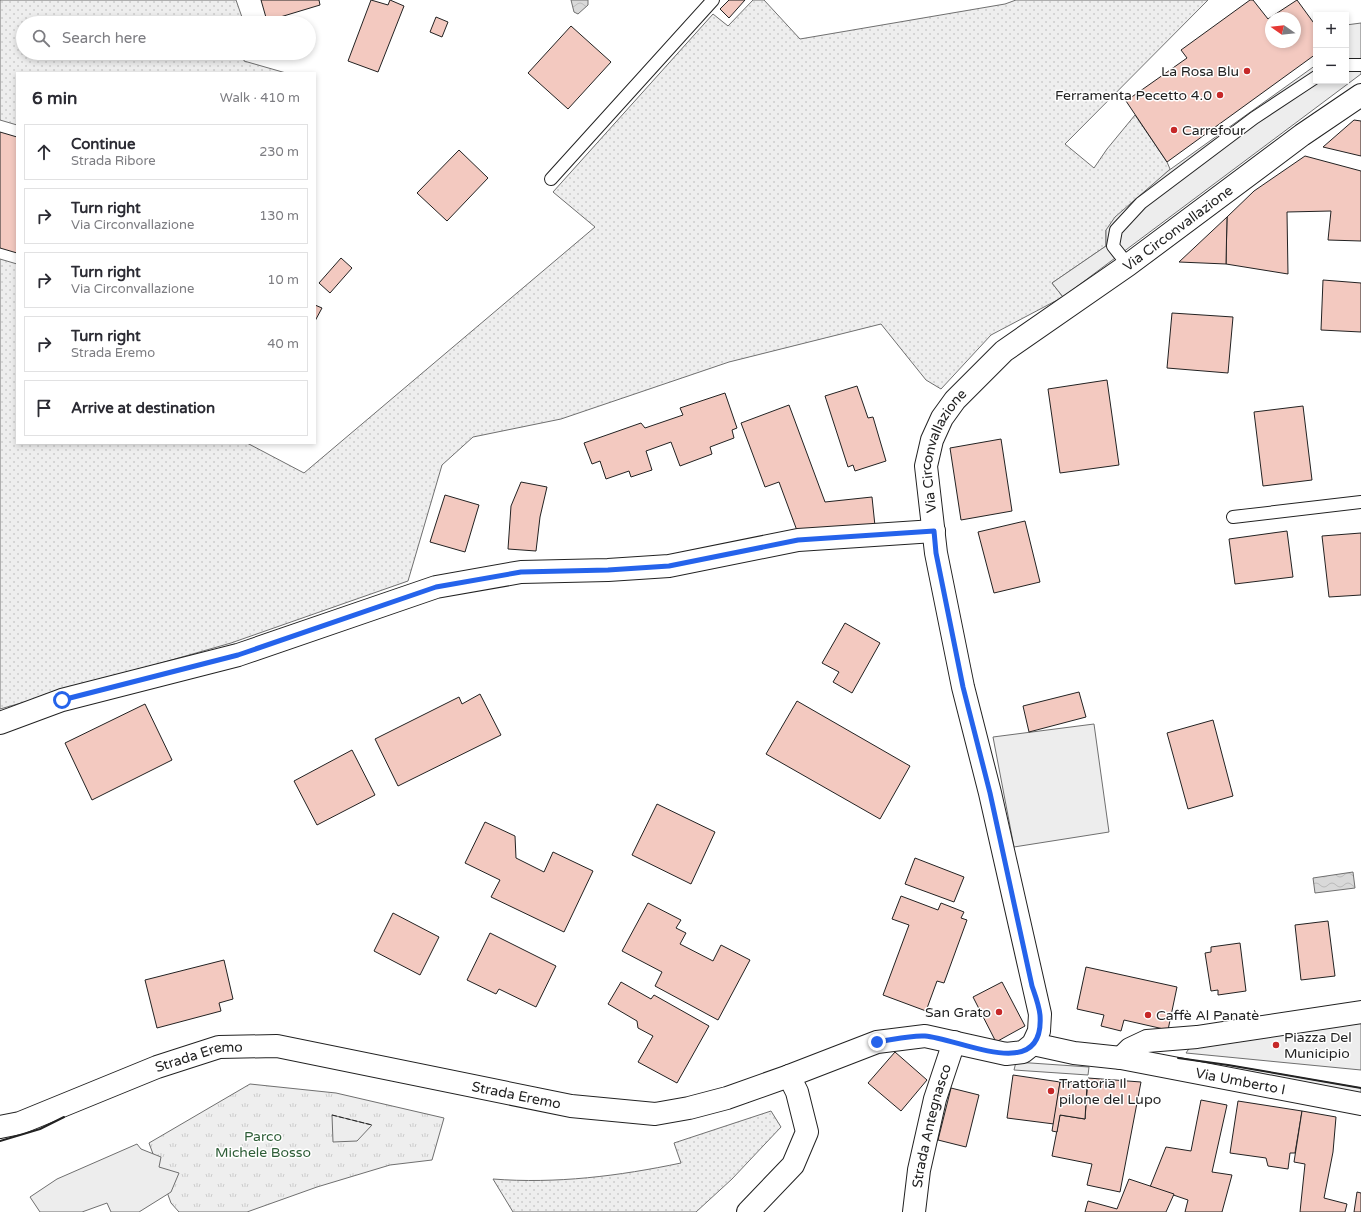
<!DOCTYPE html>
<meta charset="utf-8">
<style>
:root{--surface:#fff;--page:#f2f2f3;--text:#2b2b33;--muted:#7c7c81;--line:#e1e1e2}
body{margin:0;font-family:"Varela Round",sans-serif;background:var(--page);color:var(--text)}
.controls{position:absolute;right:12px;top:12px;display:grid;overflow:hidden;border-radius:0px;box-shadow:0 2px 6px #0003}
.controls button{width:36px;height:36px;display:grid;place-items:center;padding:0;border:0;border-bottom:1px solid var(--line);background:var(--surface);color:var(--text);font:20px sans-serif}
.compass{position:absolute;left:1265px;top:12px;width:36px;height:36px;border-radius:50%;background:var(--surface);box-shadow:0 2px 6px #0003;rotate:284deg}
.stop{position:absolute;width:12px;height:12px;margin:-9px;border:3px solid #2563eb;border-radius:50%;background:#fff}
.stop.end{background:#2563eb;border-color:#fff;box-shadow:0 1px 4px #0008}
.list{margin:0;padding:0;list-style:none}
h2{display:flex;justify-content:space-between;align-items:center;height:52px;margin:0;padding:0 16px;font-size:17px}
h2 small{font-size:13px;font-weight:400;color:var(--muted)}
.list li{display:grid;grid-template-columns:26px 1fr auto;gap:12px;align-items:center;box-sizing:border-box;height:56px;margin:0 8px 8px;padding:0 8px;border:1px solid var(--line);border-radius:0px}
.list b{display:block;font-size:15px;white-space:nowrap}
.list p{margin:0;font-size:13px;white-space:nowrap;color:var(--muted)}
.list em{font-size:13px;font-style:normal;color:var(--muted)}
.icon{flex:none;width:22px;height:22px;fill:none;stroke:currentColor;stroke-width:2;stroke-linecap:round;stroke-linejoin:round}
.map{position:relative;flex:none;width:1361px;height:1212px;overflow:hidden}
.search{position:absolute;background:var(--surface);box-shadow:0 2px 6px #0003;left:16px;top:16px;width:300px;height:44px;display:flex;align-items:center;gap:10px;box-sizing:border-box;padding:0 14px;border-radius:22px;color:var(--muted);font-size:15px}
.panel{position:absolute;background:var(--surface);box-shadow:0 2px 6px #0003;left:16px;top:72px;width:300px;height:372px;border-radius:0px}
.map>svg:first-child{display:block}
</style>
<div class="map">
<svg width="1361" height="1212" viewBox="0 0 1361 1212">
<defs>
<pattern id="grass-dots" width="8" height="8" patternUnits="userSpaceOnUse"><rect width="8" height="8" fill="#eee"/><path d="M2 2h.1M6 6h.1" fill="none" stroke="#ccc" stroke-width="1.8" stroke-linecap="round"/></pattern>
<pattern id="park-tufts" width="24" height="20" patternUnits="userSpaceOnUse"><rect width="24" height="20" fill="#eee"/><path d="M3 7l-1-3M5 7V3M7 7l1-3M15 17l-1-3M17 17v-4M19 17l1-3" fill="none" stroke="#ccc"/></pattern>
<pattern id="water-waves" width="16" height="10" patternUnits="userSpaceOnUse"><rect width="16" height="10" fill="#d9d9d9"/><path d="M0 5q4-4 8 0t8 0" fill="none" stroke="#bababa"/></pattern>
</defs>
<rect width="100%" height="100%" fill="#fff"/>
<!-- grass -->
<g fill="url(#grass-dots)" stroke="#6f6f6f">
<path d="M0 0H236L244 23H23V53H244V61L286 73H17V125L0 120Z"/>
<path d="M753 0H764L800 39 1005 4 1016 0H1208L1065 144 1094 168 1107 149 1135 115 1167 162 1170 169 1106 230V246L1052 283 1063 297 991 335 941 389 926 380 881 324 729 362 561 419 473 437 442 465 408 581 231 643 0 709V259L17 264V443H247L304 473 595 227 553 192 713 14 728 26Z"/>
<path d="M771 1111 781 1127 732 1179 696 1212H513L493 1179C556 1184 619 1176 681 1163L674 1143Z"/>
</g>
<!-- park -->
<path fill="url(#park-tufts)" stroke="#6f6f6f" d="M250 1084 336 1093 444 1118 432 1160 390 1165 317 1187 247 1212H179L171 1203 149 1143Z"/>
<!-- parking -->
<g fill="#ededed" stroke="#6f6f6f">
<path d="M1361 23V74L1063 297 1052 283 1106 246V230L1115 217 1168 171 1316 65V81H1346V25Z"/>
<path d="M1094 724 1109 832 1014 847 993 737Z"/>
<path d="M1361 1014V1070L1186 1053 1197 1037Z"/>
<path d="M1016 1062 1089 1067 1088 1075 1014 1070Z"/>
<path d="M1228 1065 1361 1088V1099L1220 1072Z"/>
<path d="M332 1115 372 1125 357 1141 333 1142Z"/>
<path d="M137 1144 141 1149 161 1157 159 1167 179 1173 171 1192 139 1212H111L107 1203 82 1212H40L30 1197 57 1179Z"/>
</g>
<!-- water -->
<g fill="url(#water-waves)" stroke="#6f6f6f">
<path d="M571 0H588V5L578 14 574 12Z"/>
<path d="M1353 872 1355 888 1315 893 1313 878Z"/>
</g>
<!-- building -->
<g fill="#f3c9c0" stroke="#222" fill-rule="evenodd">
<path d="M261 0H319L320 5 267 21Z"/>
<path d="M371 0 388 5 390 0 404 6 378 72 348 61Z"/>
<path d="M729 0H745L729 18 720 9Z"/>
<path d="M1250 0H1253L1268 19 1297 0 1316 26V54L1167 162 1126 101 1187 58 1181 50ZM1271 18H1295V42H1271Z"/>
<path d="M436 17 448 22 442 37 430 32Z"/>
<path d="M571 26 611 62 568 109 528 73Z"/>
<path d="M1354 120 1361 121V156L1323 147Z"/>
<path d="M0 132 17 137V253L0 248Z"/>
<path d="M459 150 488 178 447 221 417 193Z"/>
<path d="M1305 156 1361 171V241L1328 240 1331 211 1287 212 1288 274 1226 264 1227 217 1254 191Z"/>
<path d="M1227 217 1226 264 1179 262Z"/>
<path d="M341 258 352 268 330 293 319 283Z"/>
<path d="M1323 280 1361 283V332L1321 330Z"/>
<path d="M315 305 322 308 315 321Z"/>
<path d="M1172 313 1233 317 1228 373 1167 368Z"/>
<path d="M1107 380 1119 465 1060 473 1048 389Z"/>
<path d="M857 386 868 418 873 417 886 461 855 471 853 465 848 467 825 396Z"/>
<path d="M725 393 737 428 732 430 734 438 710 447 712 454 680 466 671 442 646 451 652 470 631 477 629 471 606 479 600 461 592 464 584 443 641 423 645 428 683 415 680 408Z"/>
<path d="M789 405 825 502 872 497 875 526 799 536 779 482 765 487 741 423Z"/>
<path d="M1303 406 1312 480 1263 486 1254 412Z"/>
<path d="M1001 439 1012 511 961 520 950 448Z"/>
<path d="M521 482 547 487 540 517 536 551 508 549 511 506Z"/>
<path d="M445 495 479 505 465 552 430 542Z"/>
<path d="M1025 521 1040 582 994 593 978 532Z"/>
<path d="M1287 531 1293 577 1235 584 1229 539Z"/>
<path d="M1361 533V595L1329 597 1322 536Z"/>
<path d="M845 623 880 643 852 693 833 682 839 672 822 663Z"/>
<path d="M1079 692 1086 717 1029 732 1023 706Z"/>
<path d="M480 694 501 735 398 786 375 739 459 697 462 704Z"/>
<path d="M797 701 910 766 880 819 766 754Z"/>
<path d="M145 704 172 760 92 800 65 743Z"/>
<path d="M1213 720 1233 796 1188 809 1167 733Z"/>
<path d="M352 750 375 795 317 825 294 781Z"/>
<path d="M657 804 715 832 691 884 632 855Z"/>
<path d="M485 822 515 836 516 858 544 872 553 852 593 871 564 932 491 897 500 880 465 863Z"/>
<path d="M915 858 964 877 954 902 905 884Z"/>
<path d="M901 896 938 910 941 903 964 912 961 918 967 920 944 983 937 981 926 1011 883 995 909 925 892 919Z"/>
<path d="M648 903 681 920 676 928 686 933 680 944 713 961 721 945 750 960 718 1020 655 986 662 972 622 951Z"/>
<path d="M393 913 439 937 420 975 374 951Z"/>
<path d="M1328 921 1335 976 1301 980 1295 925Z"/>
<path d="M490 933 556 966 536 1007 499 989 496 994 467 980Z"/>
<path d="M1240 943 1246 991 1218 995V990L1211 991 1205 953 1211 952V947Z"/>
<path d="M224 960 233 999 219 1003 221 1011 157 1028 145 980Z"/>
<path d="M1086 967 1177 987 1168 1030 1124 1020 1121 1031 1101 1026 1104 1015 1077 1009Z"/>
<path d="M621 982 651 999 654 995 709 1026 677 1083 638 1062 653 1036 638 1028 637 1021 608 1004Z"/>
<path d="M1002 982 1025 1026 996 1042 973 997Z"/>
<path d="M895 1052 927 1080 901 1111 868 1083Z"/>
<path d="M1013 1075 1060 1082 1054 1124 1007 1118Z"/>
<path d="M1088 1078 1141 1082 1120 1192 1087 1185 1092 1164 1052 1156 1060 1115 1085 1119Z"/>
<path d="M1060 1082 1087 1085 1085 1119 1060 1115 1057 1132 1052 1131Z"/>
<path d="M951 1088 979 1095 966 1147 938 1140Z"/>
<path d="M1201 1100 1227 1105 1212 1172 1232 1175 1222 1212H1185L1188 1200 1150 1187 1166 1147 1191 1151Z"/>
<path d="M1238 1101 1302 1111 1295 1153H1290L1288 1169 1268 1166 1266 1158 1230 1153Z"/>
<path d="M1302 1111 1336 1117 1333 1152 1324 1198 1347 1204 1345 1212H1300L1305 1164 1294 1162Z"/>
<path d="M1129 1179 1174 1194 1166 1212H1085L1088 1201 1117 1209Z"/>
<path d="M1357 1192 1361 1193V1212H1354Z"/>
</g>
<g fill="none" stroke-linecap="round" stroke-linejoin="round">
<!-- lane casing -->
<g stroke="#222" stroke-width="14">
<g id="lane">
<path d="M1346 65H1361"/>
<path d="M551 179 713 0"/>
<path d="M1128 265 1113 246 1116 230 1141 203 1254 118 1316 77"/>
<path d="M1233 517 1361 502"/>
</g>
</g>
<!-- street casing -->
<g stroke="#222" stroke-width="24">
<g id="street">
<path d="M0 723 62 700 238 655 436 587 521 572 608 570 669 566 798 540 934 531"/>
<path id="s1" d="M1033 1044 1074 1053 1121 1058 1361 1104"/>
<path d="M1121 1058 1130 1049 1147 1041 1197 1037 1361 1012"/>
<path d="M748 1212 793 1165 807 1132 797 1092 789 1076"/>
<path id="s2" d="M914 1212 919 1170 935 1099 954 1042"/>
</g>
</g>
<!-- secondary casing -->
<g stroke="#222" stroke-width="24">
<g id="secondary">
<path id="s3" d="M0 1127 20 1123 157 1067 219 1047 277 1046 571 1106 655 1114 689 1108 727 1098 789 1076 877 1042 925 1036 1006 1054 1023 1052 1033 1044 1039 1031 1040 1014 990 793 963 687 936 553 926 466 932 440 942 418 955 400 1004 351 1128 265 1302 135 1361 95"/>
</g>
</g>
<!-- lane -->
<use href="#lane" stroke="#fff" stroke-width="12"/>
<!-- street -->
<use href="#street" stroke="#fff" stroke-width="22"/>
<!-- secondary -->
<use href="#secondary" stroke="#fff" stroke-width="22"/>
<!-- fence -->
<path stroke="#222" stroke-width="1" stroke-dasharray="5 2" stroke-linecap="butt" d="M332 1115 372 1125"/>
<!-- wall -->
<g stroke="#222" stroke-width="2">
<path d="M1178 1058 1228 1065 1361 1088"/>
<path d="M0 1141 40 1129 64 1117"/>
</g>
</g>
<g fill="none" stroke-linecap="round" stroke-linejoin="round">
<!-- route -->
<path stroke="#2563eb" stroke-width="5" d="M62 700 238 655 436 587 521 572 608 570 669 566 798 540 934 531 936 553 963 687 990 793 1032 986C1035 995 1039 1005 1040 1015 1045 1084 961 1039 925 1036 910 1035 892 1040 877 1042"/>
</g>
<!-- markers -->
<g fill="#c62828" stroke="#fff" stroke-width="1.5">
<circle cx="1247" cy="71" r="4"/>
<circle cx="1220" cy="95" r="4"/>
<circle cx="1174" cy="130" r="4"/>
<circle cx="999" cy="1012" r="4"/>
<circle cx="1148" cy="1015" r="4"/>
<circle cx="1276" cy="1045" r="4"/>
<circle cx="1051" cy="1091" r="4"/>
</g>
<g text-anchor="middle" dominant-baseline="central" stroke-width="3" stroke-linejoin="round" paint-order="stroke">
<!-- poi labels -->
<g font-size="14" fill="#222" stroke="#fff" text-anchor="start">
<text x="1239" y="71" text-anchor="end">La Rosa Blu</text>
<text x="1212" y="95" text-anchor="end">Ferramenta Pecetto 4.0</text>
<text x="1182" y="130">Carrefour</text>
<text x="991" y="1012" text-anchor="end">San Grato</text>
<text x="1156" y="1015">Caffè Al Panatè</text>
<text x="1284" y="1037">Piazza Del<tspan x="1284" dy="16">Municipio</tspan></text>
<text x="1059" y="1083">Trattoria Il<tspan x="1059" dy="16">pilone del Lupo</tspan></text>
</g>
<!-- street labels -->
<g font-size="14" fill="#222" stroke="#fff">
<text stroke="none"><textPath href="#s3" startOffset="2018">Via Circonvallazione</textPath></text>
<text stroke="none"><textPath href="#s3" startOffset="1682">Via Circonvallazione</textPath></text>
<text stroke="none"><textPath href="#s3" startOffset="212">Strada Eremo</textPath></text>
<text stroke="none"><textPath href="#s1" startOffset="211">Via Umberto I</textPath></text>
<text stroke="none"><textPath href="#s3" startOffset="536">Strada Eremo</textPath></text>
<text stroke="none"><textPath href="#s2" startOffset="88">Strada Antegnasco</textPath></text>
</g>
<!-- park labels -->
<g font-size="14" fill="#2f5e38" stroke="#fff">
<text x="263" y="1136">Parco<tspan x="263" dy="16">Michele Bosso</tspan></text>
</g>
</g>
</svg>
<div class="controls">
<button>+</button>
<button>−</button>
</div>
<svg class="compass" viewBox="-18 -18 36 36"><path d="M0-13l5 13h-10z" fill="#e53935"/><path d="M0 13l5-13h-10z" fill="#7c7c81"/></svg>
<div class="stop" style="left:62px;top:700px"></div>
<div class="stop end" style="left:877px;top:1042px"></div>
<div class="search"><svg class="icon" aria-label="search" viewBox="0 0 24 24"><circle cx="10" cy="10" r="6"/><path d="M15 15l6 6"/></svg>Search here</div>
<section class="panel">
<h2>6 min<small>Walk · 410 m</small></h2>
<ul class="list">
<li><svg class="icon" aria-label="ahead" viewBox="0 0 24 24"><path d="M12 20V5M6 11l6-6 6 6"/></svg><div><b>Continue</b><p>Strada Ribore</p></div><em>230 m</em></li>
<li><svg class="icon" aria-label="right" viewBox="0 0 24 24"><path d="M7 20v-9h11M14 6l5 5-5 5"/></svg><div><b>Turn right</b><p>Via Circonvallazione</p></div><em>130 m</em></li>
<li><svg class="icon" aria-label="right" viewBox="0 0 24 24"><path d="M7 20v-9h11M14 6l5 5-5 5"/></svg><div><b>Turn right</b><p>Via Circonvallazione</p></div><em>10 m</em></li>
<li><svg class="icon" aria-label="right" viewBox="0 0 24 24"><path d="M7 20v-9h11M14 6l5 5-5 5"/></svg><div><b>Turn right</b><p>Strada Eremo</p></div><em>40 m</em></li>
<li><svg class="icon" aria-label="arrive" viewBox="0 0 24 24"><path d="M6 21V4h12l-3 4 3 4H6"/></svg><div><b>Arrive at destination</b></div></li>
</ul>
</section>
</div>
